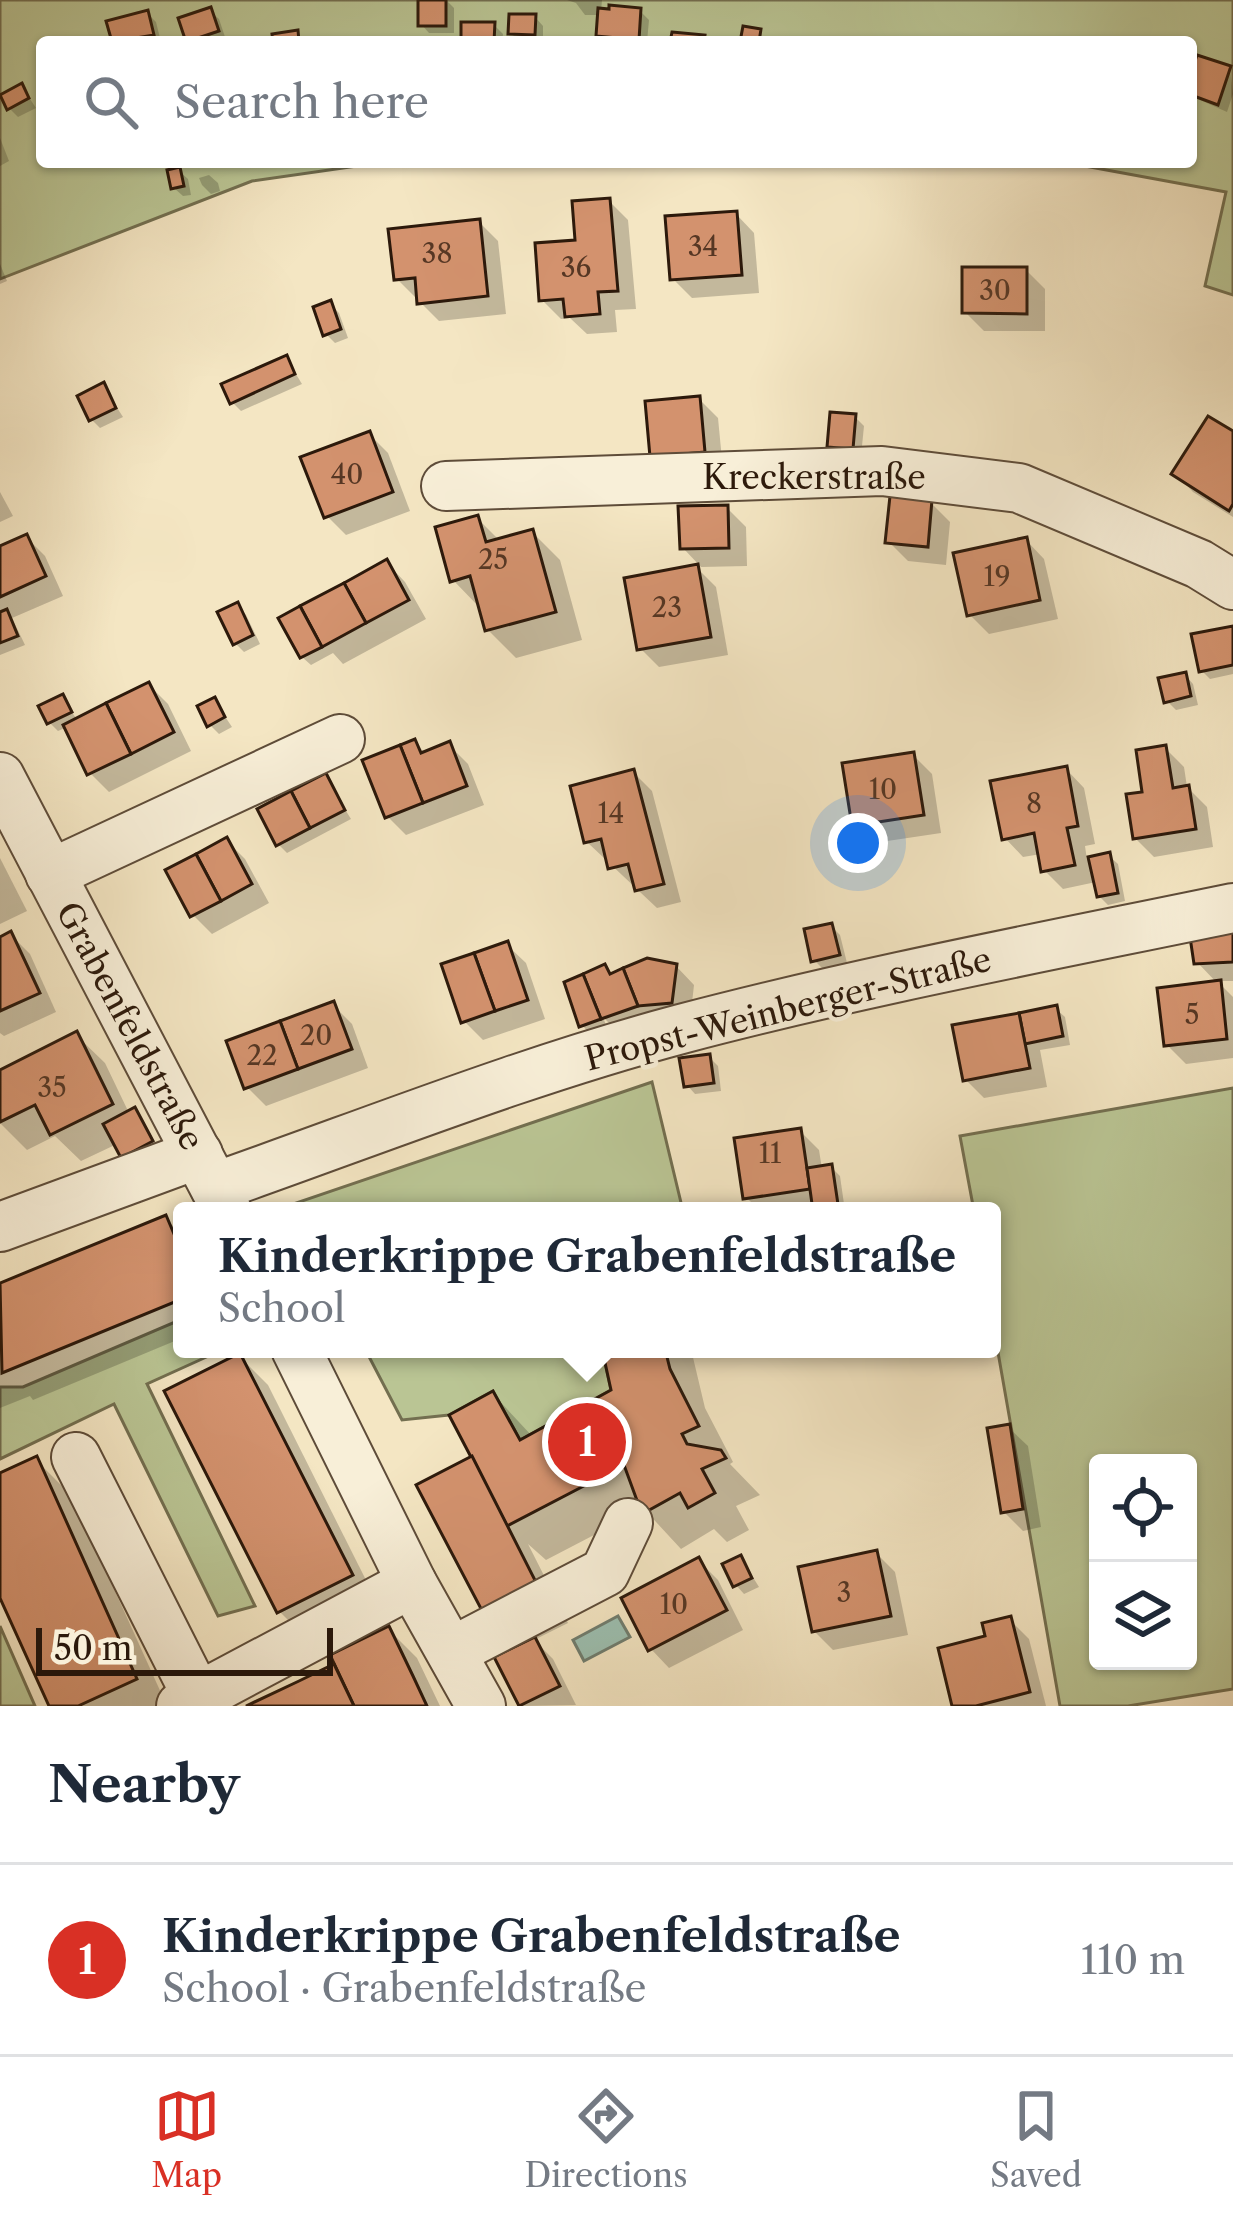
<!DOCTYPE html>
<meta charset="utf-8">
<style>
:root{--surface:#fff;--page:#f2f2f3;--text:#1f2937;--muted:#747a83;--line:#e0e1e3;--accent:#d93025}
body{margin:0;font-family:"Libre Caslon Text",serif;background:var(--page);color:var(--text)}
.controls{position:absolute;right:36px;bottom:36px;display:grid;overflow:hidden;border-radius:12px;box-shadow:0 3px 9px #0004}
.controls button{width:108px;height:108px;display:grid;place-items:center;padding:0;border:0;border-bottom:3px solid var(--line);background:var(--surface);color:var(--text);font:60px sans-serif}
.scale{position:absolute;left:36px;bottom:30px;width:297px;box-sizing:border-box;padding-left:12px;border:6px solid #2c190b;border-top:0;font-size:33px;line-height:42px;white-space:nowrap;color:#2c190b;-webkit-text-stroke:9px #f8efd8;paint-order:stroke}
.you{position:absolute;left:858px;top:843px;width:42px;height:42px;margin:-30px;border:9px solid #fff;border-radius:50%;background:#1a73e8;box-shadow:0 0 0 18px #1a73e833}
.badge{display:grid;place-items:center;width:78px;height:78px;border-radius:50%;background:var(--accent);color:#fff;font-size:39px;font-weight:700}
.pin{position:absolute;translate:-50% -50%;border:6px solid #fff;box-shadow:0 3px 12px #0006}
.popup{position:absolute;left:173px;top:1202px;width:828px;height:156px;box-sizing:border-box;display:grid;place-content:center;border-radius:12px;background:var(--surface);filter:drop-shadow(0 3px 9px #0005);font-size:39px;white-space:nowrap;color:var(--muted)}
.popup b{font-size:45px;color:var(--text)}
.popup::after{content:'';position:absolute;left:50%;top:100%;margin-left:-24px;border:24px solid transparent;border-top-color:var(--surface)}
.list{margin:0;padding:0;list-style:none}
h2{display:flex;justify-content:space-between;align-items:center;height:156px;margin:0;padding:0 48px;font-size:51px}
h2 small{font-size:39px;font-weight:400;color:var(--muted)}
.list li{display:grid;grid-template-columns:78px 1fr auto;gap:36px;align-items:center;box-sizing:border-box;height:192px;padding:0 48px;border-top:3px solid var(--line)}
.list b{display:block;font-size:45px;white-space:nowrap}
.list p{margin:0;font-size:39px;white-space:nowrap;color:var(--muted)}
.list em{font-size:39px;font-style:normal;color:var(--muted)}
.icon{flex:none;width:66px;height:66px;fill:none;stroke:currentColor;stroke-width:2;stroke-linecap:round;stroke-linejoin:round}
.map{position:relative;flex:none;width:1233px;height:1706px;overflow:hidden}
.search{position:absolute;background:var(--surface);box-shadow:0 3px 9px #0004;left:36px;right:36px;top:36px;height:132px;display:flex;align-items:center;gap:30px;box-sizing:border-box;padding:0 42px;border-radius:12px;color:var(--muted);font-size:45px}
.sheet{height:348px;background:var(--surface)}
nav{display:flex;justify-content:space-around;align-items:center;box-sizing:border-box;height:168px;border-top:3px solid var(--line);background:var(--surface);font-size:33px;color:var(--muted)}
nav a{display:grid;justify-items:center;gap:6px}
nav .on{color:var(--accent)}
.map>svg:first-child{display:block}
</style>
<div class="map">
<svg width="1233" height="1706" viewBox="0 0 1233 1706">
<rect width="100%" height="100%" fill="#f4e6c3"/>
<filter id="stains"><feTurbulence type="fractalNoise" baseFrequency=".00167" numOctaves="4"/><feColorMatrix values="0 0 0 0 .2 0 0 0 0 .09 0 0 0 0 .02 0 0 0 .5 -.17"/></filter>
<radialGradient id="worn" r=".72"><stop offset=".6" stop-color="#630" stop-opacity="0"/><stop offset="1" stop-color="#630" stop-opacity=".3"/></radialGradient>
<!-- green -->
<g fill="#bac594" stroke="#736f50" stroke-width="3" fill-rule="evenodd">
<path d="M0 0H1233V295L1205 286 1226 192 1063 162H1191V42H42V162H385L252 181 0 279Z"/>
<path d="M652 1082 683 1211H293L290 1205Z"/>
<path d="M1233 1088V1689L1128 1706H1060L992 1318V1211H974L960 1136ZM1188 1463V1661H1098V1463Z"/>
<path d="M182 1319V1349H224L147 1384 255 1606 218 1616 114 1404 0 1459V1387H23Z"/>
<path d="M365 1349H602L611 1390 520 1440 493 1391 449 1415 402 1420Z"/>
<path d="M0 1626 35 1706H0Z"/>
</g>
<!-- water -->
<path fill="#9cc0b1" stroke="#6f7d6f" stroke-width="3" d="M618 1616 630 1637 584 1661 573 1640Z"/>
<!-- shadow -->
<g fill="#0003">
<path d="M421 0H446L454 8V33H429L421 24Z"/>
<path d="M567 0H602L601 12 640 11 649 20 647 42H606L599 35 601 15H585L576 3Z"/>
<path d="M210 11 219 19 226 40 190 42Z"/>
<path d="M147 13 156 22 161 42H115L110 23Z"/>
<path d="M535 17 543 26V42H520L511 33Z"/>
<path d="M494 25 503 34 502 42H464Z"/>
<path d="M1230 69 1233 94 1227 112 1191 96V83Z"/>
<path d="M22 87 36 108 18 117 9 108Z"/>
<path d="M0 138 9 161 0 166Z"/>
<path d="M327 162H355V168L332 167Z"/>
<path d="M179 171 188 179 191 195 183 196 174 188Z"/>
<path d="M209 175 218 183 220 191 211 194 202 185 199 178Z"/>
<path d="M609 201 628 220 636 309 615 310 617 332 587 334 570 318 561 319 542 300Z"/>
<path d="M736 214 754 233 759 293 692 298 673 279Z"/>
<path d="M479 222 498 241 506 314 439 321 397 279Z"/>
<path d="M0 264 7 281 0 284Z"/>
<path d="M1026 270 1045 289V331H984L965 312Z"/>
<path d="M330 304 339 313 348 338 335 343 326 334Z"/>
<path d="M286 358 302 384 241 411 232 402Z"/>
<path d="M103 386 123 417 100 428 91 419Z"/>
<path d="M699 399 718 418 723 470 653 455Z"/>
<path d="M855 417 864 426 861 456 838 454 830 445Z"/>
<path d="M369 434 388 453 410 511 346 535 327 516Z"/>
<path d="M1233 435V517L1193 492 1175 473Z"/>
<path d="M0 492 13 516 0 522Z"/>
<path d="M931 503 950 522 946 565 908 561 889 542Z"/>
<path d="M727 508 746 527 747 566 701 567 683 548Z"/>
<path d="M477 518 500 541 532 532 560 560 582 640 516 658 488 630 482 610 453 580Z"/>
<path d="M27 538 45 556 63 596 12 618 25 645 0 655V549Z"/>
<path d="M1026 540 1044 559 1058 619 989 634 970 615Z"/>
<path d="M387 563 405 582 426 619 343 664 333 653 311 665 302 657Z"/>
<path d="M697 568 716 587 728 655 659 667 640 648Z"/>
<path d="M237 606 246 615 260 644 244 652 235 643Z"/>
<path d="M1233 630V674L1210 679 1201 670Z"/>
<path d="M1185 675 1193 684 1198 705 1176 710 1167 701Z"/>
<path d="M149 685 168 704 191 751 109 792 90 773 67 727 58 731 49 722 62 698 78 721Z"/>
<path d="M214 700 232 727 219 734 210 725Z"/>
<path d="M415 743 426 754 449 745 468 764 484 805 406 835 387 816Z"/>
<path d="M1165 748 1184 767 1187 787 1207 807 1213 847 1154 857 1135 838 1146 794Z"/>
<path d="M913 755 932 774 941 833 874 843 855 824Z"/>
<path d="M1066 769 1084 788 1095 844 1085 846 1087 860 1109 856 1118 864 1125 901 1108 905 1099 896 1096 882 1063 889 1044 870 1041 854 1023 857 1005 838Z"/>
<path d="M633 772 652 791 681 902 657 908 587 842Z"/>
<path d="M325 777 351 819 287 853 278 844Z"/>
<path d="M226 840 245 859 269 903 212 934 193 915Z"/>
<path d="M0 858 27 911 0 924Z"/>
<path d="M831 926 840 935 847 963 823 969 814 960Z"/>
<path d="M11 935 30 954 56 1012 4 1036 0 1033V940Z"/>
<path d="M1233 935V981H1217L1233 997V1058L1186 1064 1167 1045 1218 984 1197 962Z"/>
<path d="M507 945 526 963 545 1019 483 1040 464 1021Z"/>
<path d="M676 966 694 985 690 1021 622 1036 603 1017 607 1028 590 1034 582 1025 605 968 613 976Z"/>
<path d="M333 1005 352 1024 368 1068 266 1106 247 1087Z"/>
<path d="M1056 1009 1065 1017 1070 1045 1040 1050 1047 1087 984 1098 965 1079Z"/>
<path d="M76 1035 105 1063 129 1113 134 1111 143 1120 159 1150 132 1165 117 1144 81 1161 55 1136 27 1150 0 1123V1073Z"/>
<path d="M709 1057 718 1066 721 1091 695 1094 687 1085Z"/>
<path d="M800 1131 819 1150 822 1169 831 1167 840 1176 845 1211H760L746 1197Z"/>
<path d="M165 1218 182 1235V1338L33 1400 30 1396 0 1408V1286Z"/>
<path d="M605 1349H691L705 1408 733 1462 730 1464 760 1495 736 1506 749 1530 727 1542 714 1529 681 1549 644 1509 546 1560 528 1544 568 1623 534 1640 553 1659 576 1705 523 1706 519 1648 491 1620 475 1458 493 1394 532 1436 615 1391Z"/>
<path d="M240 1357 268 1385 378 1604 307 1639 279 1611Z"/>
<path d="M1009 1428 1028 1446 1041 1527 1023 1531 1004 1512Z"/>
<path d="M36 1460 72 1496 167 1706H52L0 1591V1476Z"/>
<path d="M876 1553 895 1572 908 1635 833 1650 814 1631Z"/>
<path d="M741 1558 759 1587 744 1594 736 1585Z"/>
<path d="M699 1561 718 1580 743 1630 669 1668 651 1649Z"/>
<path d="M1010 1620 1029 1639 1046 1706H955L989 1638Z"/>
<path d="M389 1630 417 1658 440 1706H253L333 1668 343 1677Z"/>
</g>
<!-- building -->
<g fill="#d3926e" stroke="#2c190b" stroke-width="3">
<rect x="418" y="0" width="28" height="26"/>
<path d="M609 5 641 8 639 40 596 36 598 8 609 9Z"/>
<path d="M211 7 219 31 186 42 178 18Z"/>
<path d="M148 10 154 35 112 42 106 21Z"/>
<path d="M509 14H536L535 35 508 34Z"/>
<path d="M461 22H495L494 42H461Z"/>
<path d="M743 26 761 29 759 42H740Z"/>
<path d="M298 30 299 42H273L272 34Z"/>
<path d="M672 32 705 35 704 42H670Z"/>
<path d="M1197 55 1231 66 1218 105 1191 95V73Z"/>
<path d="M22 83 29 98 7 110 0 95Z"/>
<path d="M180 167 184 186 171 189 167 170Z"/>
<path d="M610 198 618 291 598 292 600 314 565 317 563 299 539 301 535 243 575 240 572 201Z"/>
<path d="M737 211 742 275 670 280 665 216Z"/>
<path d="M480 219 488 296 417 304 415 278 394 280 388 229Z"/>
<path d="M962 267H1027V314L962 313Z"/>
<path d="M331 300 341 329 323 336 313 307Z"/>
<path d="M287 355 295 374 230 404 221 384Z"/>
<path d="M104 382 116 408 89 421 77 396Z"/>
<path d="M700 396 705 452 650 457 645 401Z"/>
<path d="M830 412 856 414 853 449 827 447Z"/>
<path d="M1208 416 1233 431V504L1229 511 1171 474Z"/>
<path d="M370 431 393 492 324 518 300 457Z"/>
<path d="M890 496 932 500 928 547 885 543Z"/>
<path d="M728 505 729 548 680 549 678 506Z"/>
<path d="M478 515 486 542 533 529 556 612 485 631 470 576 450 582 435 527Z"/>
<path d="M27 534 46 576 0 597V546Z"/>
<path d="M1027 537 1040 600 967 616 953 553Z"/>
<path d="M387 559 409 600 366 623 344 583Z"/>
<path d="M698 564 711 637 637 650 624 578Z"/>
<path d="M344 583 366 623 322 647 300 606Z"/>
<path d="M238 602 253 635 233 645 217 612Z"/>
<path d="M300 606 322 647 300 658 278 618Z"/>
<path d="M7 609 18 636 0 643V612Z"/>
<path d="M1233 626V665L1199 672 1191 634Z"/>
<path d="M1186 672 1191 696 1164 703 1158 678Z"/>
<path d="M149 682 174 732 131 754 106 703Z"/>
<path d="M63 694 72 712 47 724 38 706Z"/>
<path d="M215 697 225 717 207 727 197 706Z"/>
<path d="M106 703 131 754 87 775 63 725Z"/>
<path d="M415 739 421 753 450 741 467 786 423 803 400 745Z"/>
<path d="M400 745 423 803 385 818 362 760Z"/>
<path d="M1166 745 1173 788 1189 785 1196 829 1133 839 1126 794 1142 792 1136 750Z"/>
<path d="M914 752 924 815 852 826 842 763Z"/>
<path d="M1067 766 1078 826 1067 828 1075 865 1041 872 1034 833 1002 840 990 781Z"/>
<path d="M634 769 664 884 635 891 628 864 608 869 601 839 584 843 570 786Z"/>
<path d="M326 773 345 810 310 828 291 791Z"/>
<path d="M291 791 310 828 276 846 257 809Z"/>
<path d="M227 837 252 884 221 901 196 854Z"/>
<path d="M1110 852 1118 893 1097 897 1088 857Z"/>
<path d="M196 854 221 901 190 917 165 870Z"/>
<path d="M832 923 840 955 811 962 804 929Z"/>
<path d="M11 931 40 993 0 1011V937Z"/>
<path d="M1233 932V962L1194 964 1190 937Z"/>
<path d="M508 941 528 1000 495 1011 474 953Z"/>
<path d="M474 953 495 1011 461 1023 441 964Z"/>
<path d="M647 958 677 964 672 1003 638 1006 623 968Z"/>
<path d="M605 964 610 974 623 968 638 1006 601 1019 583 974Z"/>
<path d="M583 974 601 1019 579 1027 564 982Z"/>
<path d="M1221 980 1227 1039 1164 1046 1157 988Z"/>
<path d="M334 1001 352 1049 298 1069 280 1021Z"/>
<path d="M1057 1005 1063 1036 1025 1044 1019 1013Z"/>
<path d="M1019 1013 1030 1068 963 1081 952 1025Z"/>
<path d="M280 1021 298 1069 244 1089 226 1041Z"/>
<path d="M77 1031 113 1104 50 1135 35 1105 0 1122V1070Z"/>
<path d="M710 1054 714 1083 684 1087 679 1058Z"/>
<path d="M135 1107 153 1141 121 1158 103 1124Z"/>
<path d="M801 1128 810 1189 743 1199 734 1138Z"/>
<path d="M832 1164 839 1211H813L807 1168Z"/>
<path d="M166 1215 182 1253V1299L2 1373 0 1283Z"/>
<path d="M602 1349H665L670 1369 699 1426 682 1434 687 1444 721 1450 726 1458 702 1469 715 1493 688 1508 680 1493 642 1514 624 1465 507 1526 449 1415 493 1391 520 1440 611 1390Z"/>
<path d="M240 1353 353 1575 277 1613 164 1391Z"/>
<path d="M1010 1424 1023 1509 1001 1513 987 1428Z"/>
<path d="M37 1456 137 1679 78 1706H49L0 1598V1473Z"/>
<path d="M472 1456 542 1594 488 1622 416 1485Z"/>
<path d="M877 1550 891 1616 812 1632 798 1567Z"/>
<path d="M741 1555 752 1578 733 1587 722 1564Z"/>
<path d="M699 1557 727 1610 648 1651 621 1598Z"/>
<path d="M1011 1616 1030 1692 976 1706H952L938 1648 985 1636 982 1623Z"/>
<path d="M389 1626 413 1676 427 1706H354L330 1655Z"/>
<path d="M535 1637 560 1686 519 1706 494 1657Z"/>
<path d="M334 1664 354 1706H246L299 1681Z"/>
</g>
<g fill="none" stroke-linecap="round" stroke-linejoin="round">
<!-- minor casing -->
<g stroke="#5e4c39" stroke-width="52">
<g id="minor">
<path d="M446 486 882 471 1019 488 1199 564 1233 585"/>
<path d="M0 777 227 1211"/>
<path d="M50 874 340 739"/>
<path d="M215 1187C369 1133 523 1071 681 1029 863 981 1049 946 1233 908"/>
<path d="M0 1227 198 1154"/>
<path d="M296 1349 412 1583 481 1706"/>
<path d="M76 1457 198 1698"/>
<path d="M453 1651 605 1572 628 1523"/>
<path d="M181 1706 412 1583"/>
</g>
</g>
<!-- minor -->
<use href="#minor" stroke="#f8efd8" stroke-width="48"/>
</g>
<g text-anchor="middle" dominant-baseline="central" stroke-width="9" stroke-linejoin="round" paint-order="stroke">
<!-- number labels -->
<g font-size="27" fill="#563724">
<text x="703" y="246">34</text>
<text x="437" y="253">38</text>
<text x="576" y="267">36</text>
<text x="995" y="290">30</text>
<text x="347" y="474">40</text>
<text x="493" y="559">25</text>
<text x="997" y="576">19</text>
<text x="667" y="607">23</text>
<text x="883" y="789">10</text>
<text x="1034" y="803">8</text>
<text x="611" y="813">14</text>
<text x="1192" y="1014">5</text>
<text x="316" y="1035">20</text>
<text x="262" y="1055">22</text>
<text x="52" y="1087">35</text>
<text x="770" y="1153">11</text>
<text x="844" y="1592">3</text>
<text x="674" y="1604">10</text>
</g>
<!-- street labels -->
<g font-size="33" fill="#2c190b" stroke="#f8efd8">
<text x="814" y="477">Kreckerstraße</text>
<text transform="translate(788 1009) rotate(-14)">Propst-Weinberger-Straße</text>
<text transform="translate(130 1026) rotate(62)">Grabenfeldstraße</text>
</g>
</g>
<rect width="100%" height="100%" filter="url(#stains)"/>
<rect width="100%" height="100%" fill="url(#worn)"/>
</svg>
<div class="controls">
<button><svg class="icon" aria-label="locate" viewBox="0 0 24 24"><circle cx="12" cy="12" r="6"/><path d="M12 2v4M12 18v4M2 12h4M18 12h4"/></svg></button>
<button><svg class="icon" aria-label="layers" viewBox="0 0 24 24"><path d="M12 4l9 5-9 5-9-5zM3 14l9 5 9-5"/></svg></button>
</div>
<div class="scale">50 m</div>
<div class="you"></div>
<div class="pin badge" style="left:587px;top:1442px">1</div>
<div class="popup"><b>Kinderkrippe Grabenfeldstraße</b>School</div>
<div class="search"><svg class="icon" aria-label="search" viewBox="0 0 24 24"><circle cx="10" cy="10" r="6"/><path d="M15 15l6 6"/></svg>Search here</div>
</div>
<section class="sheet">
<h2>Nearby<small></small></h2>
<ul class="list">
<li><span class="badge">1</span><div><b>Kinderkrippe Grabenfeldstraße</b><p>School · Grabenfeldstraße</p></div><em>110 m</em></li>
</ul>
</section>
<nav>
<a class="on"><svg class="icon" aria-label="map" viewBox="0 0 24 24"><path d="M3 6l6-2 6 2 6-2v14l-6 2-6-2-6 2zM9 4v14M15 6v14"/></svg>Map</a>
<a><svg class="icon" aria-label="directions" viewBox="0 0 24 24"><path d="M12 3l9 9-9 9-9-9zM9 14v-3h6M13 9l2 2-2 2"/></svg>Directions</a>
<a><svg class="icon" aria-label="saved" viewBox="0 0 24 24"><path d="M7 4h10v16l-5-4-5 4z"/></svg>Saved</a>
</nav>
